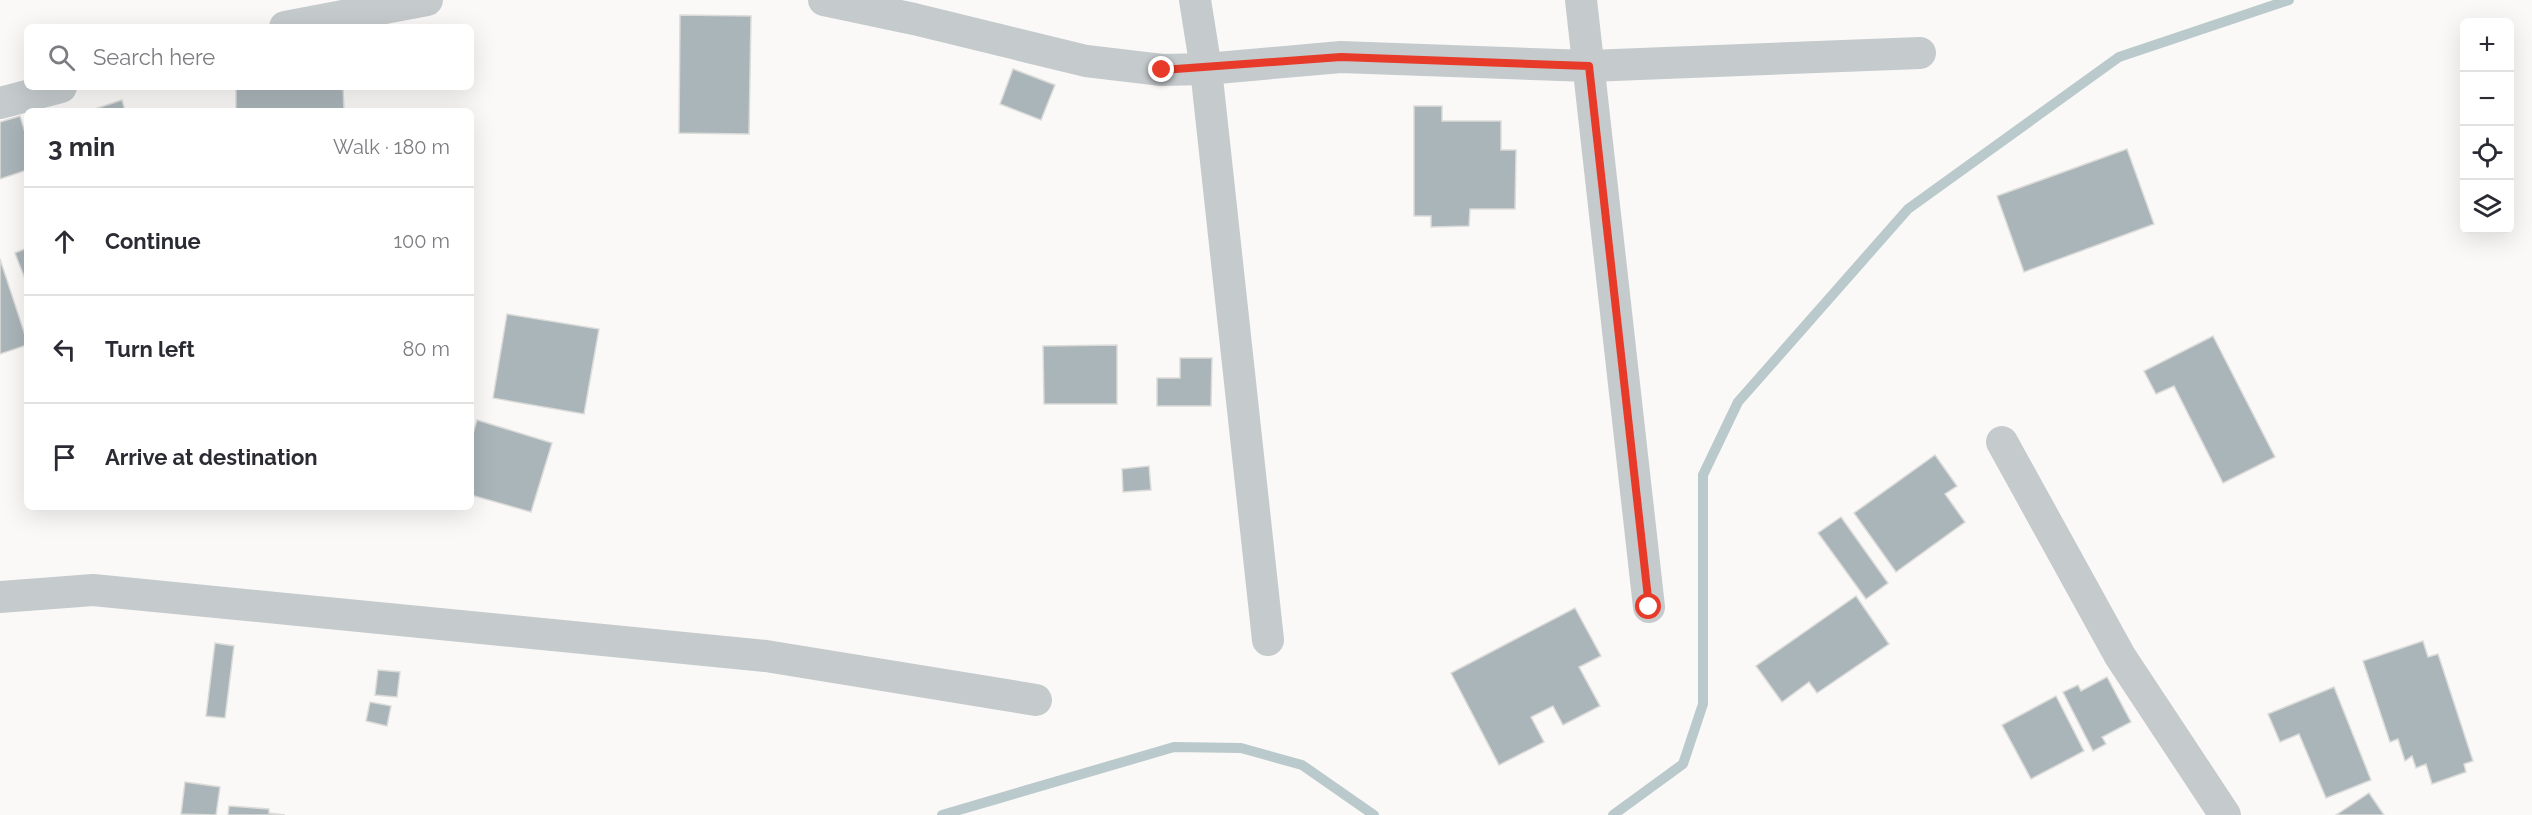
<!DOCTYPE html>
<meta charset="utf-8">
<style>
:root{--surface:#fff;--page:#f7f7f7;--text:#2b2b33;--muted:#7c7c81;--line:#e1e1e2}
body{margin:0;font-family:Raleway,sans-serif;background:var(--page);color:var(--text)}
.controls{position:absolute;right:18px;top:18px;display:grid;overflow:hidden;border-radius:9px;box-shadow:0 6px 24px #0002}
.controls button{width:54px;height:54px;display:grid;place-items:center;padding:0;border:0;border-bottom:2px solid var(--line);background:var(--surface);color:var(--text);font:30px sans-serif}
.stop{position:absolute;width:18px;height:18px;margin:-14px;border:4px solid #e83a29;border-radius:50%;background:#fff}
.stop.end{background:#e83a29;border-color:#fff;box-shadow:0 2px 6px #0008}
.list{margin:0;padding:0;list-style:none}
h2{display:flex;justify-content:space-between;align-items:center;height:78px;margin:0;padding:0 24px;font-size:26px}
h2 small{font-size:20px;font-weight:400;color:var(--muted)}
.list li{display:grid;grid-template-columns:39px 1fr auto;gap:18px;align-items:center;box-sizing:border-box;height:108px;padding:0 24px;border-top:2px solid var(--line)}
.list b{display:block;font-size:22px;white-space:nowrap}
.list em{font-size:20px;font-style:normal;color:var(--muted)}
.icon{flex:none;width:33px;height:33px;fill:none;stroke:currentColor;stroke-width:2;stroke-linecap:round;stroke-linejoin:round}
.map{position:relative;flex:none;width:2532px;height:815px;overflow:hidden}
.search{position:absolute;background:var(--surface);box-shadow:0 6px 24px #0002;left:24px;top:24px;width:450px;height:66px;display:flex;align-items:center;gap:15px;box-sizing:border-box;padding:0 21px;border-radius:9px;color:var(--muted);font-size:22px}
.panel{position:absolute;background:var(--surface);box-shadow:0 6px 24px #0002;left:24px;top:108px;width:450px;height:402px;border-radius:9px}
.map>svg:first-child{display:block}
</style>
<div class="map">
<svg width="2532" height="815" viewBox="0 0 2532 815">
<rect width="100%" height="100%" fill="#faf9f7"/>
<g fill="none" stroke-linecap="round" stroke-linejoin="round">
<!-- stream -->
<g stroke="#bac9cb" stroke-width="10">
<path d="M942 815 1174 747 1241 748 1302 765 1374 815"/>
<path d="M1613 815 1683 764 1703 704V475L1738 402 1908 209 2119 57 2289 0"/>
</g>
</g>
<!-- building -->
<g fill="#aab5b9" stroke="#dbdbd9" stroke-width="1.5">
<path d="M680 15 751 16 749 134 679 133Z"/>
<path d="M1013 69 1055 85 1041 120 1000 104Z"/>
<path d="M236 87H343L344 111H236Z"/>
<path d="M122 100 125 111H89Z"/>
<path d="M1414 106H1442V121H1501V150H1516L1515 209H1470L1469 226 1431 227V216H1414Z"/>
<path d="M20 116 27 139V170L0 179V122Z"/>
<path d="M2127 149 2154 224 2024 272 1997 196Z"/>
<path d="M27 248V284L15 253Z"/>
<path d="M0 259 27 341V345L0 354Z"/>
<path d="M507 314 599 329 584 414 493 398Z"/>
<path d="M2213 336 2275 457 2223 483 2174 386 2156 394 2144 371Z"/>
<path d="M1117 345V404H1044L1043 346Z"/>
<path d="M1180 358H1212L1211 406H1157V378H1180Z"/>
<path d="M477 420 552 443 531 512 471 495V440Z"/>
<path d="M1935 455 1957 486 1945 494 1965 522 1896 572 1854 513Z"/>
<path d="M1149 466 1151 490 1123 492 1122 469Z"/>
<path d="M1841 517 1888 583 1866 599 1818 533Z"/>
<path d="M1856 596 1889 644 1817 693 1809 682 1782 702 1756 666Z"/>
<path d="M1575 608 1601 656 1579 667 1600 706 1563 725 1553 706 1531 717 1544 742 1499 765 1451 673Z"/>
<path d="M2423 641 2428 657 2438 654 2473 761 2464 764 2466 772 2432 784 2426 764 2416 768 2412 756 2405 761 2398 739 2390 742 2363 661Z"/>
<path d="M215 643 234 646 225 718 206 716Z"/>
<path d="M378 670 400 672 397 697 375 695Z"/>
<path d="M2107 677 2131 722 2102 737 2106 744 2093 751 2063 692 2078 685 2081 691Z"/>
<path d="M2334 687 2371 780 2326 798 2299 734 2280 742 2268 714Z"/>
<path d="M2056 696 2084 751 2031 779 2002 725Z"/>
<path d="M370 702 391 706 387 726 366 721Z"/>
<path d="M185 782 220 787 216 815 181 814Z"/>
<path d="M2369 793 2384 815H2336Z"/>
<path d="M229 806 269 809V813L285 815H228Z"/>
</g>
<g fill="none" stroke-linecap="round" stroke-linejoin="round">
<!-- minor -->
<g stroke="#c5cacd" stroke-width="32">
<path d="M824 0 914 19 1086 61 1162 70 1206 69 1341 57 1589 66 1920 53"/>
<path d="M1195 0 1206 69 1268 640"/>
<path d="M1581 0 1649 607"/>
<path d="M285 27 427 0"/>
<path d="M0 103 61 87"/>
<path d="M2002 442 2120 656 2225 815"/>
<path d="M0 597 93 590 766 656 1036 700"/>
</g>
</g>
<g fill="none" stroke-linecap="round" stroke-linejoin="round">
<!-- route -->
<path stroke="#e83a29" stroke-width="8" d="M1162 70 1341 57 1589 66 1649 607"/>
</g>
</svg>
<div class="controls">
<button>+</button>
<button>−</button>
<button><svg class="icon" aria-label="locate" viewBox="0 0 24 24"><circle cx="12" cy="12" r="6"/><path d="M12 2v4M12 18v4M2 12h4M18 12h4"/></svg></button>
<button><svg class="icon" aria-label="layers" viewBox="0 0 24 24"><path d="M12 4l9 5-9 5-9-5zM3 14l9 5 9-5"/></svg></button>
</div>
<div class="stop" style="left:1649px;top:607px"></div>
<div class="stop end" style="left:1162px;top:70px"></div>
<div class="search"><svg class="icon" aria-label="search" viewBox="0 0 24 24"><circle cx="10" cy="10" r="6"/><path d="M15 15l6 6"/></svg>Search here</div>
<section class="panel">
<h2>3 min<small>Walk · 180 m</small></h2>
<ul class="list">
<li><svg class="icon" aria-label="ahead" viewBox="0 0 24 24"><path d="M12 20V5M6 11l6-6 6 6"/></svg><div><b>Continue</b></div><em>100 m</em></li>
<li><svg class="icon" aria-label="left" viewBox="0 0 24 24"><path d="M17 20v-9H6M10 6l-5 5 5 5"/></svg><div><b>Turn left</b></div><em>80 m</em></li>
<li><svg class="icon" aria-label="arrive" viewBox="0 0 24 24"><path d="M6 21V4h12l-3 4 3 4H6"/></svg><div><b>Arrive at destination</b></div></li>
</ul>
</section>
</div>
